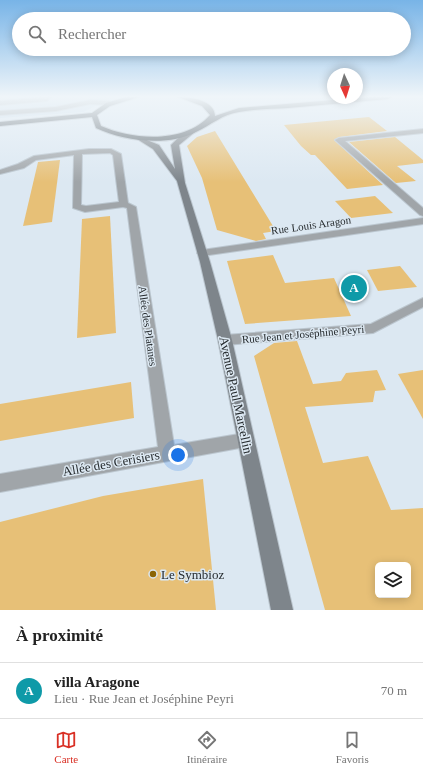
<!DOCTYPE html>
<html lang="fr">
<meta charset="utf-8">
<style>
:root{--surface:#fff;--page:#f6f6f6;--text:#222;--muted:#767676;--line:#e0e0e0;--accent:#d93025}
body{margin:0;font-family:Georgia,serif;background:var(--page);color:var(--text)}
.controls{position:absolute;right:12px;bottom:12px;display:grid;overflow:hidden;border-radius:6px;box-shadow:0 2px 10px #0003}
.controls button{width:36px;height:36px;display:grid;place-items:center;padding:0;border:0;border-bottom:1px solid var(--line);background:var(--surface);color:var(--text);font:20px sans-serif}
.compass{position:absolute;left:327px;top:68px;width:36px;height:36px;border-radius:50%;background:var(--surface);box-shadow:0 2px 10px #0003;rotate:176deg}
.you{position:absolute;left:178px;top:455px;width:14px;height:14px;margin:-10px;border:3px solid #fff;border-radius:50%;background:#1a73e8;box-shadow:0 0 0 6px #1a73e833}
.badge{display:grid;place-items:center;width:26px;height:26px;border-radius:50%;background:var(--accent);color:#fff;font-size:13px;font-weight:700}
.pin{position:absolute;translate:-50% -50%;border:2px solid #fff;box-shadow:0 1px 4px #0006}
.list{margin:0;padding:0;list-style:none}
h2{display:flex;justify-content:space-between;align-items:center;height:52px;margin:0;padding:0 16px;font-size:17px}
h2 small{font-size:13px;font-weight:400;color:var(--muted)}
.list li{display:grid;grid-template-columns:26px 1fr auto;gap:12px;align-items:center;box-sizing:border-box;height:56px;padding:0 16px;border-top:1px solid var(--line)}
.list b{display:block;font-size:15px;white-space:nowrap}
.list p{margin:0;font-size:13px;white-space:nowrap;color:var(--muted)}
.list em{font-size:13px;font-style:normal;color:var(--muted)}
.icon{flex:none;width:22px;height:22px;fill:none;stroke:currentColor;stroke-width:2;stroke-linecap:round;stroke-linejoin:round}
.map{position:relative;flex:none;width:423px;height:610px;overflow:hidden}
.search{position:absolute;background:var(--surface);box-shadow:0 2px 10px #0003;left:12px;right:12px;top:12px;height:44px;display:flex;align-items:center;gap:10px;box-sizing:border-box;padding:0 14px;border-radius:22px;color:var(--muted);font-size:15px}
.sheet{height:108px;background:var(--surface)}
nav{display:flex;justify-content:space-around;align-items:center;box-sizing:border-box;height:56px;border-top:1px solid var(--line);background:var(--surface);font-size:11px;color:var(--muted)}
nav a{display:grid;justify-items:center;gap:2px}
nav .on{color:var(--accent)}
.map>svg:first-child{display:block}
</style>
<div class="map">
<svg width="423" height="610" viewBox="0 0 423 610">
<rect width="100%" height="100%" fill="#dce8f2"/>
<!-- built -->
<path fill="#ccddec" d="M0 97H114L83 112 0 118Z"/>
<!-- building -->
<g fill="#e7c077" fill-rule="evenodd">
<path d="M369 117 387 131 339 137 334 140 383 185 347 189 315 155H311L301 146 284 125Z"/>
<path d="M215 131 276 231 263 233 266 239 256 241 217 230 202 178 187 146 197 137Z"/>
<path d="M395 137 423 160V163L397 166 416 181 396 183 349 142Z"/>
<path d="M60 160 52 222 23 226 38 162Z"/>
<path d="M375 196 393 213 351 218 335 201Z"/>
<path d="M110 216 116 333 77 338 82 219Z"/>
<path d="M273 255 285 283 334 278 351 316 245 324 227 261Z"/>
<path d="M400 266 417 287 378 291 367 270Z"/>
<path d="M297 341 313 384 341 381 346 373 377 370 386 390 375 391 373 402 305 407 323 463 368 456 391 510 423 508V610H325L254 356 274 343ZM378 565H408V595H378Z"/>
<path d="M423 370V419L398 374Z"/>
<path d="M131 382 134 418 0 441V404Z"/>
<path d="M203 479 216 610H0V522L103 496Z"/>
</g>
<g fill="none" stroke-linecap="round" stroke-linejoin="round">
<!-- lane casing -->
<g stroke="#bbc6cf" stroke-width="2">
<g id="lane">
<path d="M45 97H51L47 101 0 105V101Z"/>
<path d="M90 100 110 101 113 103 110 105 90 104 56 111 0 115V111L56 107Z"/>
</g>
</g>
<!-- street casing -->
<g stroke="#bbc6cf" stroke-width="2">
<g id="street">
<path d="M423 129V133L345 141 423 208V216L420 215 335 140 339 138Z"/>
<path d="M89 149H111L121 154 128 203 136 207 174 445 245 433 251 435 253 440 251 445 245 447 0 492V474L158 447 127 208 123 207 85 212 73 208 74 155 36 160 24 168 0 174V170L18 164 34 156ZM110 153 113 155 119 202 86 206 81 205 82 154Z"/>
<path d="M423 218V224L202 256 197 253 202 250Z"/>
<path d="M423 298V307L373 333 225 345 220 343 218 340 220 337 225 335 371 324Z"/>
</g>
</g>
<!-- secondary casing -->
<g stroke="#bbc6cf" stroke-width="2">
<path id="secondary" d="M193 129 195 130V132L179 145 185 183 210 262 232 340 293 610H271L218 340 200 262 177 181 153 149 137 139 142 138 159 145 175 169 171 145 177 139Z"/>
</g>
<!-- primary casing -->
<g stroke="#bbc6cf" stroke-width="2">
<path id="primary" d="M126 97H139L110 106 97 115 101 126C133 140 185 144 210 115L202 106 178 97C191 97 214 100 215 116L239 108 368 97H391L388 99C355 102 321 105 288 108 272 109 255 109 239 112 223 114 211 125 196 132 167 147 124 141 96 128L92 117 0 126V122L92 113 106 103Z"/>
</g>
<!-- lane -->
<use href="#lane" fill="#a0a5a9" fill-rule="evenodd"/>
<!-- street -->
<use href="#street" fill="#a0a5a9" fill-rule="evenodd"/>
<!-- secondary -->
<use href="#secondary" fill="#7e858b" fill-rule="evenodd"/>
<!-- primary -->
<use href="#primary" fill="#666f76" fill-rule="evenodd"/>
</g>
<!-- sky -->
<linearGradient id="sky" x2="0" y2="1"><stop stop-color="#78b4e7"/><stop offset="0.53" stop-color="#eff5f9"/><stop offset="1" stop-color="#eff5f9" stop-opacity="0"/></linearGradient>
<rect width="423" height="182" fill="url(#sky)"/>
<!-- markers -->
<circle fill="#8b6505" stroke="#dce8f2" stroke-width="1.5" cx="153" cy="574" r="4"/>
<g text-anchor="middle" dominant-baseline="central" stroke-width="3" stroke-linejoin="round" paint-order="stroke">
<!-- street labels -->
<g font-size="11" fill="#252a2d" stroke="#dce8f2">
<text transform="translate(311 225) rotate(-8)">Rue Louis Aragon</text>
<text transform="translate(148 326) rotate(82)">Allée des Platanes</text>
<text transform="translate(303 334) rotate(-5)">Rue Jean et Joséphine Peyri</text>
</g>
<!-- near-street labels -->
<g font-size="13" fill="#252a2d" stroke="#dce8f2">
<text transform="translate(236 395) rotate(78)">Avenue Paul Marcellin</text>
<text transform="translate(111 463) rotate(-10)">Allée des Cerisiers</text>
</g>
<!-- near-poi labels -->
<g font-size="13" fill="#252a2d" stroke="#dce8f2" text-anchor="start">
<text x="161" y="574">Le Symbioz</text>
</g>
</g>
</svg>
<div class="controls">
<button><svg class="icon" aria-label="layers" viewBox="0 0 24 24"><path d="M12 4l9 5-9 5-9-5zM3 14l9 5 9-5"/></svg></button>
</div>
<svg class="compass" viewBox="-18 -18 36 36"><path d="M0-13l5 13h-10z" fill="#e53935"/><path d="M0 13l5-13h-10z" fill="#767676"/></svg>
<div class="you"></div>
<div class="pin badge" style="left:354px;top:288px;background:#0f9aa8">A</div>
<div class="search"><svg class="icon" aria-label="search" viewBox="0 0 24 24"><circle cx="10" cy="10" r="6"/><path d="M15 15l6 6"/></svg>Rechercher</div>
</div>
<section class="sheet">
<h2>À proximité<small></small></h2>
<ul class="list">
<li><span class="badge" style="background:#0f9aa8">A</span><div><b>villa Aragone</b><p>Lieu · Rue Jean et Joséphine Peyri</p></div><em>70 m</em></li>
</ul>
</section>
<nav>
<a class="on"><svg class="icon" aria-label="map" viewBox="0 0 24 24"><path d="M3 6l6-2 6 2 6-2v14l-6 2-6-2-6 2zM9 4v14M15 6v14"/></svg>Carte</a>
<a><svg class="icon" aria-label="directions" viewBox="0 0 24 24"><path d="M12 3l9 9-9 9-9-9zM9 14v-3h6M13 9l2 2-2 2"/></svg>Itinéraire</a>
<a><svg class="icon" aria-label="saved" viewBox="0 0 24 24"><path d="M7 4h10v16l-5-4-5 4z"/></svg>Favoris</a>
</nav>
